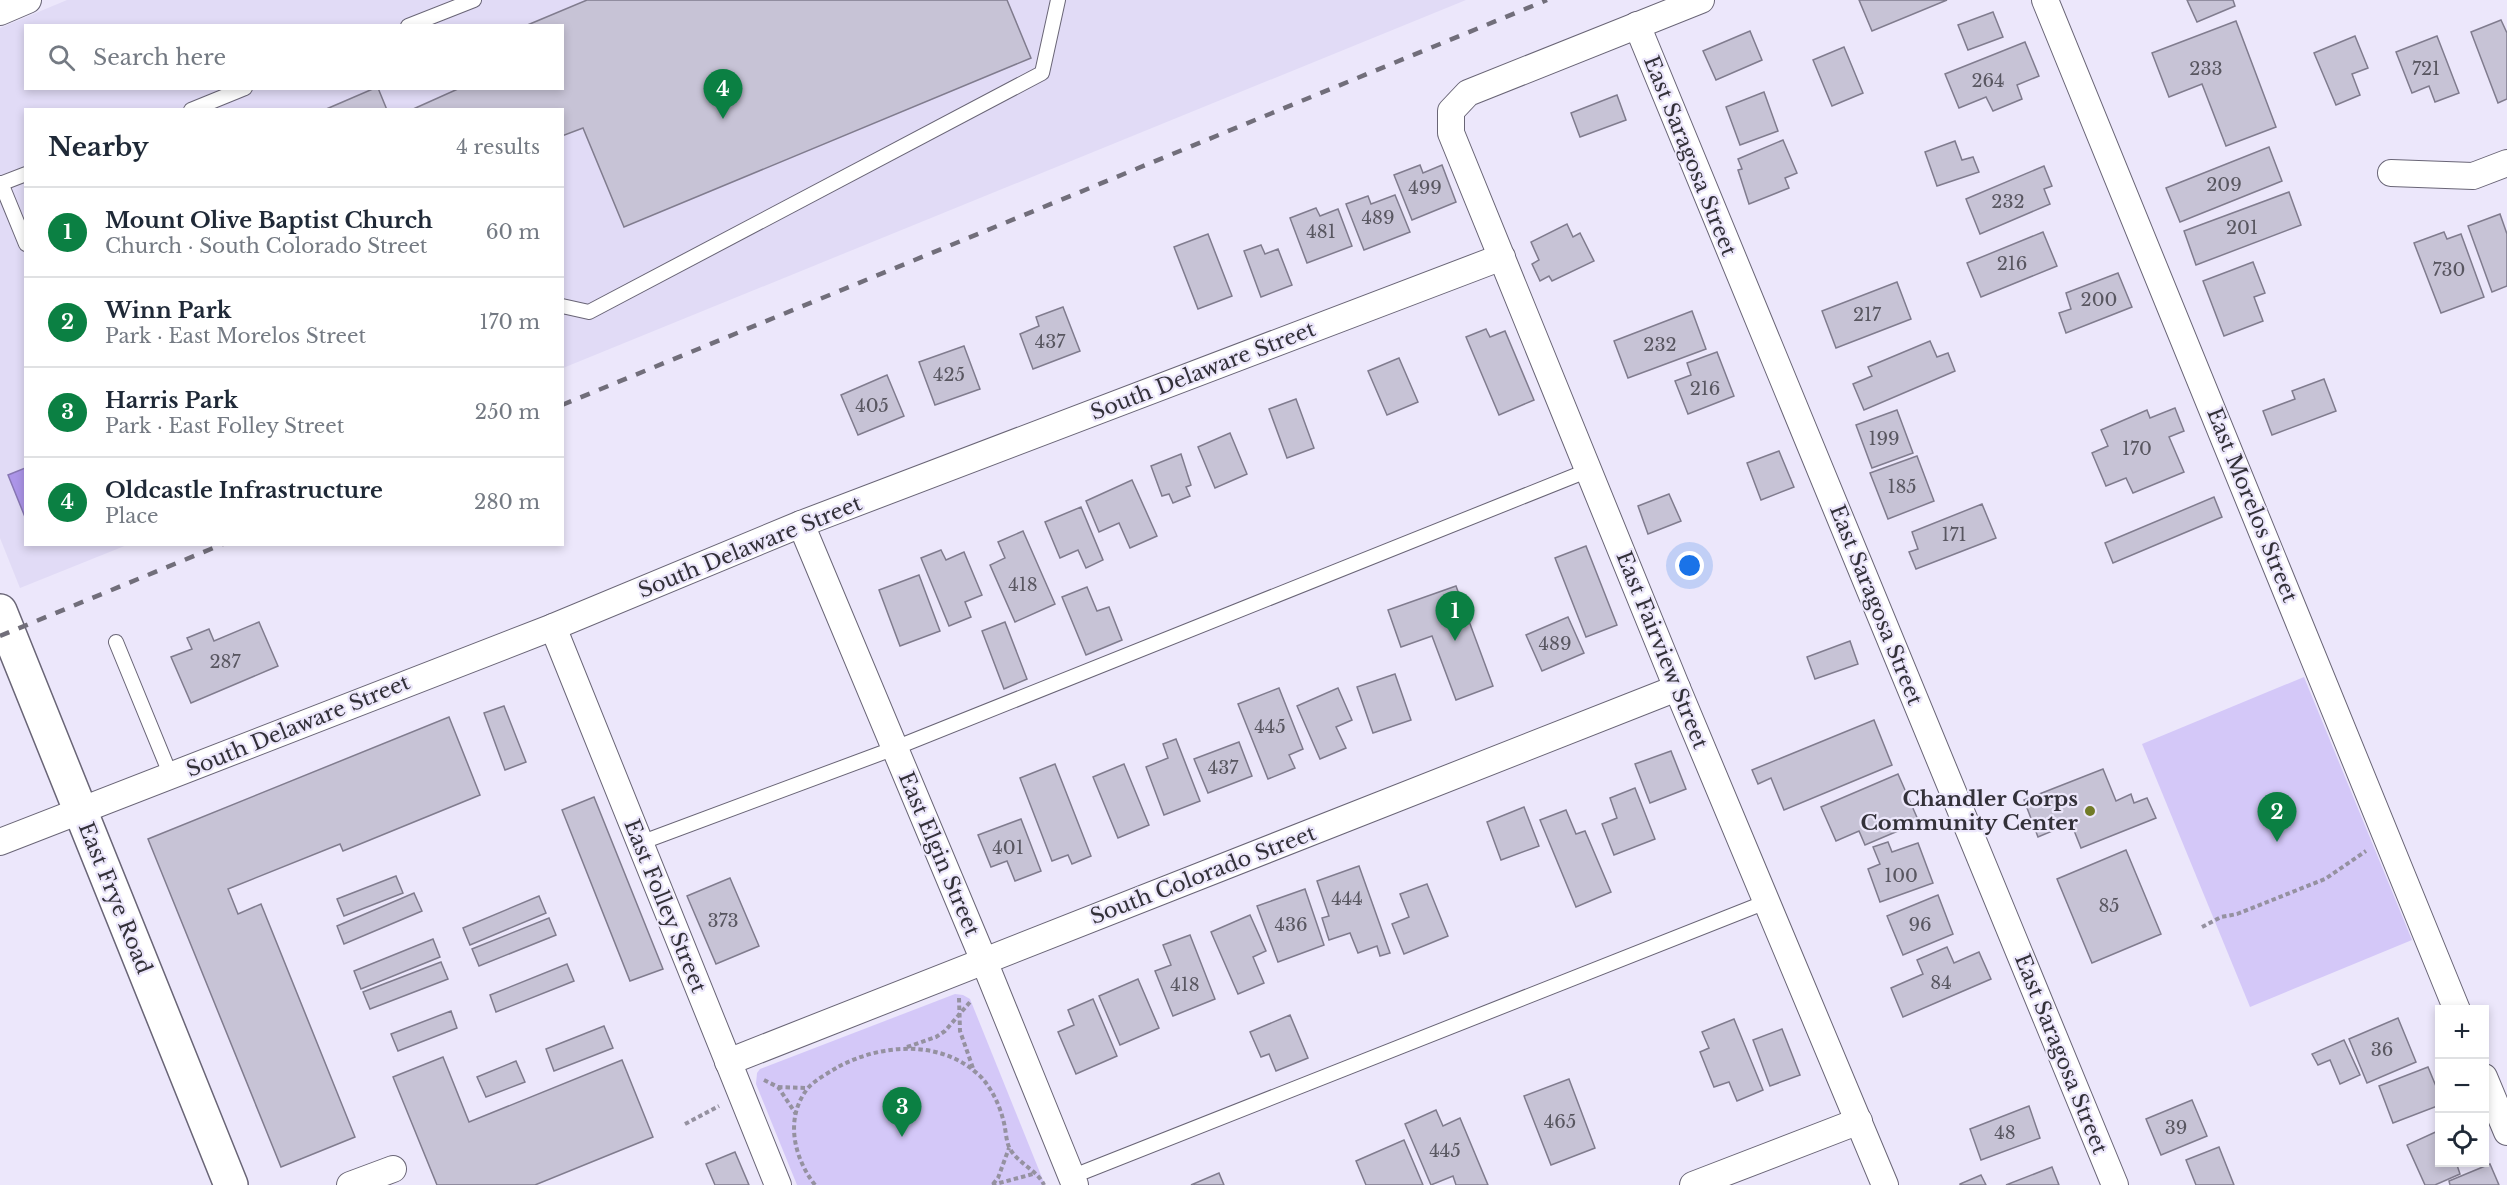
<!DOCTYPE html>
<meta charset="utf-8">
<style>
:root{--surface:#fff;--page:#f2f2f3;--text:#1f2937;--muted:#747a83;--line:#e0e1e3;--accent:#0b8043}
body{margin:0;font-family:"Libre Baskerville",serif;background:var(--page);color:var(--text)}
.controls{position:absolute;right:18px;bottom:18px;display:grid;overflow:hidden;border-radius:0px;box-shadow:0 3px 9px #0003}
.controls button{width:54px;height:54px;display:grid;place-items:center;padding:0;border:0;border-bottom:2px solid var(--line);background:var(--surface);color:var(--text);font:30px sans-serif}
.you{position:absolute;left:1690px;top:566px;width:21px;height:21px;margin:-15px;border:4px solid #fff;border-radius:50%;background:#1a73e8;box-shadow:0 0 0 9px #1a73e833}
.badge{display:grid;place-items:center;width:39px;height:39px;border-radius:50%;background:var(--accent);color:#fff;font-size:20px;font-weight:700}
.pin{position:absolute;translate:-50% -50px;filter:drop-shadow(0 2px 3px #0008)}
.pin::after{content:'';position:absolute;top:32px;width:21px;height:18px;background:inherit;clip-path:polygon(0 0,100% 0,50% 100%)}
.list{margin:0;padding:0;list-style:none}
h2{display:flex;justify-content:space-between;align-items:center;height:78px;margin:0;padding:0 24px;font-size:26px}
h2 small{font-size:20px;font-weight:400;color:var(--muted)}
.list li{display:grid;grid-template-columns:39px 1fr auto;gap:18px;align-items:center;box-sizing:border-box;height:90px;padding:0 24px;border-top:2px solid var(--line)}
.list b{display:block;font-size:22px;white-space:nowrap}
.list p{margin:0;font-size:20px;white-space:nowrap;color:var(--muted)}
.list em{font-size:20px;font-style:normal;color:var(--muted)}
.icon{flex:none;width:33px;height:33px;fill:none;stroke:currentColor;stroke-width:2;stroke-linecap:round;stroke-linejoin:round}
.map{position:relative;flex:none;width:2507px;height:1185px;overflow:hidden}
.search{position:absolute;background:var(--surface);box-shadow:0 3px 9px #0003;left:24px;top:24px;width:540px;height:66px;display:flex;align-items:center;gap:15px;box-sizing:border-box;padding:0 21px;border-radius:0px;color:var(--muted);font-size:22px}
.panel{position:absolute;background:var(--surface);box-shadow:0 3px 9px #0003;left:24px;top:108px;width:540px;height:438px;border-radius:0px}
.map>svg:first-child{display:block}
</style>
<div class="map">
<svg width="2507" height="1185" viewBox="0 0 2507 1185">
<rect width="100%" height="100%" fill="#ece7fb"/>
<!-- built -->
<path fill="#e1dbf6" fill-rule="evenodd" d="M67 0H1466L563 368 562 110H26V544L127 545 20 588 0 538V28ZM26 26H562V88H26Z"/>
<!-- green -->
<g fill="#d4c8f8">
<path d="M2304 677 2412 940 2250 1007 2142 744Z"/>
<path d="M955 994 963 995 970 999 1045 1185H797L756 1084 757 1073 760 1069Z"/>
</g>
<!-- water -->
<path fill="#ac95e8" stroke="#8877b4" stroke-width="1.5" d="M25 468V517L8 475Z"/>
<!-- building -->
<g fill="#c7c3d6" stroke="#807c8e" stroke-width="1.5">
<path d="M587 0H1007L1031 58 624 227 583 128 562 136V110H411L460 88H562V26H525Z"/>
<path d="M1859 0H1947L1872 31Z"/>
<path d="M2187 0H2233L2235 6 2197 22Z"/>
<path d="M1993 12 2003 37 1968 50 1958 25Z"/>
<path d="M2501 20 2507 33V99L2498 103 2471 32Z"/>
<path d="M2236 21 2276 127 2226 146 2202 84 2169 97 2152 53Z"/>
<path d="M1750 31 1762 60 1716 80 1703 51Z"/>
<path d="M2355 36 2368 68 2352 74 2360 95 2336 105 2314 53Z"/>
<path d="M2437 36 2459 93 2435 102 2429 86 2412 93 2396 52Z"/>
<path d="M2025 42 2039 76 2017 85 2022 99 1993 111 1986 97 1959 108 1945 74Z"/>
<path d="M1844 47 1863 93 1832 106 1813 60Z"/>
<path d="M375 88H378L387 110H324Z"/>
<path d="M1764 92 1778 131 1740 145 1726 107Z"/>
<path d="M1617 95 1626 120 1580 137 1571 113Z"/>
<path d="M1783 140 1797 173 1785 178 1789 188 1749 204 1738 170 1742 169 1738 159Z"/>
<path d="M1955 141 1962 160 1973 157 1979 172 1937 186 1925 152Z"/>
<path d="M2269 147 2282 181 2180 222 2166 188Z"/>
<path d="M1420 165 1423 173 1442 165 1456 202 1412 220 1394 175Z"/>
<path d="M2044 166 2052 186 2044 189 2050 204 1980 234 1966 199Z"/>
<path d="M2289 192 2301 225 2196 265 2184 231Z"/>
<path d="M1395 195 1410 232 1364 250 1346 204 1368 196 1371 204Z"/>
<path d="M1316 208 1320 216 1338 209 1352 246 1307 263 1290 218Z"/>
<path d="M2500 214 2507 234V286L2492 292 2468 226Z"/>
<path d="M1567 224 1573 237 1580 233 1594 261 1552 281 1549 276 1540 281 1532 264 1539 260 1531 242Z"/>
<path d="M2043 232 2057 266 1981 297 1967 263Z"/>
<path d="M2444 232 2447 239 2461 234 2484 297 2441 313 2414 243Z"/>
<path d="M1208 234 1232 296 1198 309 1174 247Z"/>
<path d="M1261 245 1265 254 1278 249 1292 285 1261 297 1244 251Z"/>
<path d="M2253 262 2265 293 2254 297 2263 321 2224 336 2203 281Z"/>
<path d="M2118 273 2132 307 2066 333 2059 313 2071 309 2066 293Z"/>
<path d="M1897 282 1911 319 1836 348 1822 311Z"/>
<path d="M1063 307 1080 351 1033 369 1020 334 1039 326 1036 317Z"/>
<path d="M1692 311 1706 349 1628 378 1614 341Z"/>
<path d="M1486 329 1490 337 1505 331 1534 400 1499 415 1466 337Z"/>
<path d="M1930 341 1937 357 1948 353 1955 371 1864 410 1853 384 1872 376 1868 367Z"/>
<path d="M964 346 980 389 935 405 919 362Z"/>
<path d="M1717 352 1734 396 1688 414 1675 381 1691 375 1687 363Z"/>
<path d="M1399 358 1418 402 1387 415 1368 371Z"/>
<path d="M887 375 904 416 858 435 841 395Z"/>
<path d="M2324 379 2336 411 2272 435 2263 411 2295 399 2292 391Z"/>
<path d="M1296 399 1314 448 1287 458 1269 409Z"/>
<path d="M2175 408 2184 431 2169 437 2184 472 2133 493 2126 478 2106 486 2092 453 2108 446 2101 430 2147 410 2150 418Z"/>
<path d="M1897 410 1913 453 1872 468 1856 425Z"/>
<path d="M1230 433 1247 474 1215 488 1198 447Z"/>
<path d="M1779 451 1794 487 1761 500 1747 463Z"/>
<path d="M1181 454 1191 485 1186 487 1190 496 1173 503 1169 494 1162 496 1151 466Z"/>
<path d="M1917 456 1934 501 1888 519 1870 473Z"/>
<path d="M1132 480 1157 536 1130 548 1119 523 1099 532 1086 501Z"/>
<path d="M1669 494 1681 521 1648 534 1638 506Z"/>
<path d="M2214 497 2222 517 2113 563 2105 543Z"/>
<path d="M1982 504 1996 538 1916 569 1909 552 1918 549 1912 532Z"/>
<path d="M1081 507 1103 560 1086 568 1078 550 1060 558 1045 522Z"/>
<path d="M1023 531 1055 604 1015 622 990 565 1005 558 998 542Z"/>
<path d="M1586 546 1617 625 1586 637 1555 558Z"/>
<path d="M941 550 946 560 964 552 982 595 965 602 971 617 949 626 921 558Z"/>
<path d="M919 575 940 631 900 646 879 590Z"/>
<path d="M1456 586 1493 686 1456 700 1432 636 1401 647 1388 610Z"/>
<path d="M1087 587 1097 611 1109 607 1122 640 1086 655 1062 597Z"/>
<path d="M1568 617 1584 653 1542 671 1526 635Z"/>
<path d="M259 622 278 666 191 703 171 657 192 649 187 638 209 629 214 641Z"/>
<path d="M1005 622 1027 679 1004 689 982 631Z"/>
<path d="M1850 641 1858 664 1815 679 1807 657Z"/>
<path d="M1395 674 1411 720 1373 733 1357 687Z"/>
<path d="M1279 688 1303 749 1289 755 1295 768 1268 779 1238 704Z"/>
<path d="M1338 688 1352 720 1336 727 1346 748 1320 759 1297 706Z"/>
<path d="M504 706 526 762 505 770 484 713Z"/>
<path d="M449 717 480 795 343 851 340 844 228 889 238 914 261 904 355 1137 281 1167 148 839Z"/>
<path d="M1874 720 1892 765 1784 810 1771 778 1758 784 1752 770Z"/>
<path d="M1176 739 1200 801 1164 815 1146 767 1168 758 1163 744Z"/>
<path d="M1239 742 1252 776 1208 793 1194 759Z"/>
<path d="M1671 751 1686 789 1650 803 1635 764Z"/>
<path d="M1055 764 1091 856 1072 864 1068 855 1052 861 1020 778Z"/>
<path d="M1124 764 1149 825 1118 838 1093 777Z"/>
<path d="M2103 769 2116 801 2131 794 2134 803 2147 798 2156 818 2081 848 2071 823 2038 837 2024 800Z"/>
<path d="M1898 774 1919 822 1865 845 1859 831 1836 841 1821 807Z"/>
<path d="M1635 788 1655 839 1614 855 1602 824 1617 818 1610 798Z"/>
<path d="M594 797 663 969 630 981 562 810Z"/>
<path d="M1524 807 1539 846 1501 860 1487 822Z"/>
<path d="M1566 810 1576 834 1585 831 1611 892 1576 907 1540 820Z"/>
<path d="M1021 819 1041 871 1015 881 1007 861 991 867 978 835Z"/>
<path d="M1888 842 1892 852 1918 843 1933 883 1880 902 1868 869 1880 864 1873 847Z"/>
<path d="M2126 850 2161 934 2092 963 2057 879Z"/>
<path d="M1359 866 1390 953 1380 956 1377 946 1358 953 1350 933 1329 940 1322 918 1329 916 1317 881Z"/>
<path d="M396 876 403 893 344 916 337 899Z"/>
<path d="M730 878 759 946 716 964 687 896Z"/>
<path d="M1427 884 1448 936 1404 954 1392 924 1409 917 1400 894Z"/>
<path d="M1305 889 1324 945 1278 962 1257 906Z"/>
<path d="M414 893 422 911 344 944 337 926Z"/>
<path d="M1938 895 1953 934 1903 955 1887 916Z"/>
<path d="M539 896 546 913 470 945 463 928Z"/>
<path d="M1250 915 1266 951 1253 957 1264 983 1238 994 1211 932Z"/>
<path d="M549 918 556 935 479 966 472 949Z"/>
<path d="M1190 935 1215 999 1173 1016 1155 971 1171 965 1163 945Z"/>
<path d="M433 939 440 957 361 989 354 971Z"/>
<path d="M1947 947 1954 963 1979 952 1991 979 1903 1017 1891 988 1923 974 1917 960Z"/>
<path d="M441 962 448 979 370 1009 363 992Z"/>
<path d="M567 964 574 981 496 1012 490 995Z"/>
<path d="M1138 979 1159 1028 1120 1045 1099 996Z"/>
<path d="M1093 999 1117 1056 1076 1074 1058 1032 1074 1025 1068 1010Z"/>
<path d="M451 1011 457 1028 398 1051 391 1034Z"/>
<path d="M1290 1015 1308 1058 1276 1071 1269 1054 1261 1057 1250 1032Z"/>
<path d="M2398 1018 2416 1062 2367 1083 2349 1039Z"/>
<path d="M1734 1019 1763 1090 1737 1101 1729 1082 1714 1087 1700 1052 1709 1048 1702 1032Z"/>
<path d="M604 1026 613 1048 554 1071 546 1049Z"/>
<path d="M1782 1029 1800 1075 1770 1086 1753 1040Z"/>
<path d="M2344 1040 2360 1075 2340 1084 2330 1060 2318 1065 2312 1054Z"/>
<path d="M443 1057 469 1122 622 1060 653 1137 535 1185H437L393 1077Z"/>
<path d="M516 1061 525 1082 486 1097 477 1077Z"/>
<path d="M2428 1067 2440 1096V1105L2393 1123 2379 1086Z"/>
<path d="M1569 1079 1595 1148 1551 1165 1524 1096Z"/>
<path d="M2192 1100 2207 1136 2161 1155 2146 1119Z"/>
<path d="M2029 1106 2040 1138 1981 1160 1970 1129Z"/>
<path d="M1436 1110 1443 1126 1460 1118 1488 1185H1456L1453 1176 1431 1185 1405 1124Z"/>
<path d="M2440 1130V1162H2456L2460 1174 2435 1185H2425L2407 1145Z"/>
<path d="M1404 1140 1423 1185H1366L1356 1161Z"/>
<path d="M2219 1147 2234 1185H2196L2186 1160Z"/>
<path d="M735 1152 749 1185H715L706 1164Z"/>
<path d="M2490 1164 2499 1185H2450L2449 1181Z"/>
<path d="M2052 1167 2059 1185H2006Z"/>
<path d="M1219 1173 1224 1185H1191Z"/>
<path d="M1981 1175 1986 1185H1960V1184Z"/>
</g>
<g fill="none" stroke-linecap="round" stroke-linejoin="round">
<!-- lane casing -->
<g stroke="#696576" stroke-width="16">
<g id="lane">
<path d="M408 26 474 0"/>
<path d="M191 110 245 88"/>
<path d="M1 183 26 244"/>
<path d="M0 184 26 174"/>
<path d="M562 306 589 312 1042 73 1058 0"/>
<path d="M116 642 171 776"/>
<path d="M640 843 895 748 1589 470"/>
<path d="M1071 1177 1766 902"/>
</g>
</g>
<!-- street casing -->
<g stroke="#696576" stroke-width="28">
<g id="street">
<path d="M1701 0 1468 93 1451 111V133L1677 688 1885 1185"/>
<path d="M2045 0 2457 1010"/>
<path d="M0 12 28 0"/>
<path d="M1637 25 2115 1185"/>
<path d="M2391 173 2473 176 2507 163"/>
<path d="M801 524 984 961 1075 1185"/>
<path d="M553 627 778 1185"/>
<path d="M0 842 553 627 801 524 1502 257"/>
<path d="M728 1062 1677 688"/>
<path d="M2484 1077 2507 1132"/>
<path d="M350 1185 393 1169"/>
<path d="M1693 1185 1859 1121"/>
</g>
</g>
<!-- secondary casing -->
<g stroke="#696576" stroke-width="36">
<path id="secondary" d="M0 611 231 1185"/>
</g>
<!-- path -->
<g stroke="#9591a0" stroke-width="4" stroke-dasharray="4.5 3" stroke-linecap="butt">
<path d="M2202 927 2221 917 2237 914 2325 879 2366 851"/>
<path d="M959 998 960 1031 974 1071"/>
<path d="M907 1047 936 1037 945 1031 970 1002"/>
<path d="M764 1080 778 1087 796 1114"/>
<path d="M778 1087 808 1088"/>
<path d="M685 1124 719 1106"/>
<path d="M993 1184 998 1178 1009 1148"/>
<path d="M815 1185C794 1158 784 1118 808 1088 815 1080 828 1073 838 1067 882 1043 944 1039 982 1078 993 1091 1000 1106 1004 1123 1006 1131 1006 1142 1010 1149 1019 1164 1038 1171 1044 1185"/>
<path d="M992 1185 1033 1174"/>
</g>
<!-- lane -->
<use href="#lane" stroke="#fff" stroke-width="14"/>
<!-- street -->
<use href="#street" stroke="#fff" stroke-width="26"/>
<!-- secondary -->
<use href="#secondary" stroke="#fff" stroke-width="33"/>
<!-- rail -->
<g stroke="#716e7a" stroke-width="4.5" stroke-dasharray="10 10" stroke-linecap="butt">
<path d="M562 405 1547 0"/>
<path d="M0 636 223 544"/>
</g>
</g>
<!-- markers -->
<circle fill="#717b27" stroke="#ece7fb" stroke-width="2" cx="2090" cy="811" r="6"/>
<g text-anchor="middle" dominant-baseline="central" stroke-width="4.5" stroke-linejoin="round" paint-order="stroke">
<!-- number labels -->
<g font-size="18" fill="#585660">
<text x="2206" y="69">233</text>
<text x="2426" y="69">721</text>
<text x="1988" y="81">264</text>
<text x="2224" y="185">209</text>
<text x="1425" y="188">499</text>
<text x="2008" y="202">232</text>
<text x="1378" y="218">489</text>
<text x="2242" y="228">201</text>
<text x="1321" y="232">481</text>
<text x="2012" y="264">216</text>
<text x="2449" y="270">730</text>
<text x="2099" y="300">200</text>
<text x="1867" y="315">217</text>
<text x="1050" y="342">437</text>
<text x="1660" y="345">232</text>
<text x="949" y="375">425</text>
<text x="1705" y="389">216</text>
<text x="872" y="406">405</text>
<text x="1884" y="439">199</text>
<text x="2137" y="449">170</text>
<text x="1902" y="487">185</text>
<text x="1954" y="535">171</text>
<text x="1023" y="585">418</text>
<text x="1555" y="644">489</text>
<text x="225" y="662">287</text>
<text x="1270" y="727">445</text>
<text x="1223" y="768">437</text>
<text x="1008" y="848">401</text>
<text x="1901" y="876">100</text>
<text x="1347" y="899">444</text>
<text x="2109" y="906">85</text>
<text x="723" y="921">373</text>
<text x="1291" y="925">436</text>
<text x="1920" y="925">96</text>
<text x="1941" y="983">84</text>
<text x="1185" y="985">418</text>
<text x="2382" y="1050">36</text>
<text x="1560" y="1122">465</text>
<text x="2176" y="1128">39</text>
<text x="2005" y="1133">48</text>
<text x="1445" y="1151">445</text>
</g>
<!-- street labels -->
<g font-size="21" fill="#333139" stroke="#ece7fb">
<text transform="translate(1690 156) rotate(68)">East Saragosa Street</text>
<text transform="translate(1203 371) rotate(-21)">South Delaware Street</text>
<text transform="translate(2252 505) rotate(68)">East Morelos Street</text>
<text transform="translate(750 547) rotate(-22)">South Delaware Street</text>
<text transform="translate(1876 605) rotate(68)">East Saragosa Street</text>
<text transform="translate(1662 650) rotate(68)">East Fairview Street</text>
<text transform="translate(298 726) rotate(-22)">South Delaware Street</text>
<text transform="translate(939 854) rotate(67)">East Elgin Street</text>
<text transform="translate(1203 875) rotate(-21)">South Colorado Street</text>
<text transform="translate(115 898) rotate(68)">East Frye Road</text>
<text transform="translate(665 906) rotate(68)">East Folley Street</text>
<text transform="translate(2061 1054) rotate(68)">East Saragosa Street</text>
</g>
<!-- poi labels -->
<g font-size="21" font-weight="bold" fill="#333139" stroke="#ece7fb" text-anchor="end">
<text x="2078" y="799">Chandler Corps<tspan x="2078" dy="24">Community Center</tspan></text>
</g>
</g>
</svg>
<div class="controls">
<button>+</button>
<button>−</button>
<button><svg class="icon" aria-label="locate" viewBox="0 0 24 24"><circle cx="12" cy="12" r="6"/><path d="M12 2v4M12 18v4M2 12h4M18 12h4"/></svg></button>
</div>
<div class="you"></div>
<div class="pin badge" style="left:1455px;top:641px">1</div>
<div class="pin badge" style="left:2277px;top:842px">2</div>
<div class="pin badge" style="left:902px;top:1137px">3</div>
<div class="pin badge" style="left:723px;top:119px">4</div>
<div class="search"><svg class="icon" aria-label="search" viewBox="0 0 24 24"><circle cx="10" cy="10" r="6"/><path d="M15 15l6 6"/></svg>Search here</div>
<section class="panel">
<h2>Nearby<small>4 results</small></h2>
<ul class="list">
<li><span class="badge">1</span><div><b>Mount Olive Baptist Church</b><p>Church · South Colorado Street</p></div><em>60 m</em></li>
<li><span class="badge">2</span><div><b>Winn Park</b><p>Park · East Morelos Street</p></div><em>170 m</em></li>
<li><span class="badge">3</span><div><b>Harris Park</b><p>Park · East Folley Street</p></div><em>250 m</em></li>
<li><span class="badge">4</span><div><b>Oldcastle Infrastructure</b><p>Place</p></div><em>280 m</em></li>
</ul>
</section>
</div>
